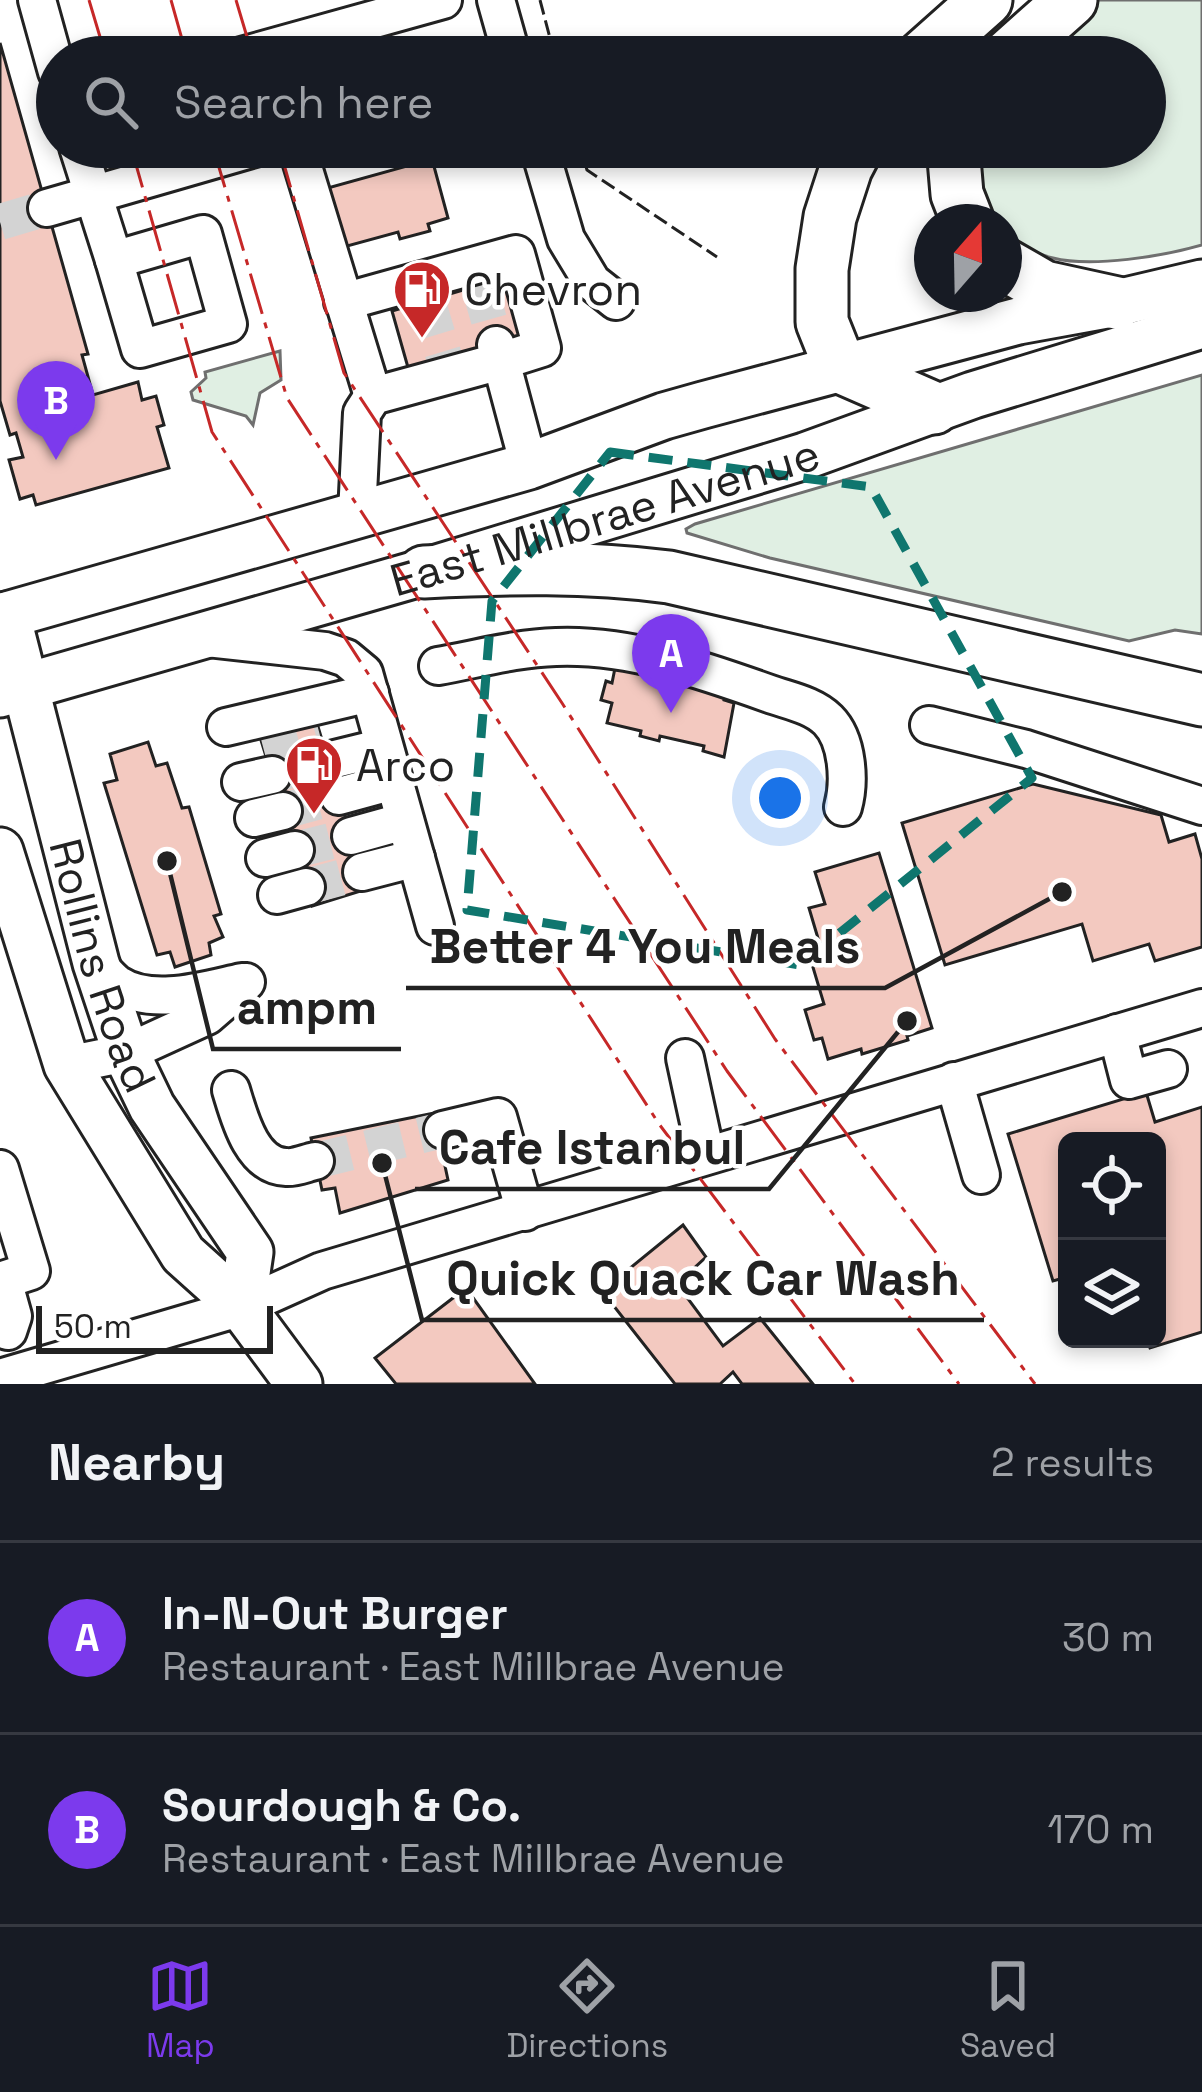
<!DOCTYPE html>
<meta charset="utf-8">
<style>
:root{--surface:#171b24;--page:#242831;--text:#f1f3f6;--muted:#9ea1a6;--line:#363941;--accent:#7c3aed}
body{margin:0;font-family:"Space Grotesk",sans-serif;background:var(--page);color:var(--text)}
.controls{position:absolute;right:36px;bottom:36px;display:grid;overflow:hidden;border-radius:18px;box-shadow:0 6px 18px #0003}
.controls button{width:108px;height:108px;display:grid;place-items:center;padding:0;border:0;border-bottom:3px solid var(--line);background:var(--surface);color:var(--text);font:60px sans-serif}
.compass{position:absolute;left:914px;top:204px;width:108px;height:108px;border-radius:50%;background:var(--surface);box-shadow:0 6px 18px #0003;rotate:20deg}
.scale{position:absolute;left:36px;bottom:30px;width:237px;box-sizing:border-box;padding-left:12px;border:6px solid #222;border-top:0;font-size:33px;line-height:42px;white-space:nowrap;color:#222;-webkit-text-stroke:9px #fff;paint-order:stroke}
.you{position:absolute;left:780px;top:798px;width:42px;height:42px;margin:-30px;border:9px solid #fff;border-radius:50%;background:#1a73e8;box-shadow:0 0 0 18px #1a73e833}
.badge{display:grid;place-items:center;width:78px;height:78px;border-radius:50%;background:var(--accent);color:#fff;font-size:39px;font-weight:700}
.pin{position:absolute;translate:-50% -99px;filter:drop-shadow(0 3px 6px #0008)}
.pin::after{content:'';position:absolute;top:63px;width:42px;height:36px;background:inherit;clip-path:polygon(0 0,100% 0,50% 100%)}
.list{margin:0;padding:0;list-style:none}
h2{display:flex;justify-content:space-between;align-items:center;height:156px;margin:0;padding:0 48px;font-size:51px}
h2 small{font-size:39px;font-weight:400;color:var(--muted)}
.list li{display:grid;grid-template-columns:78px 1fr auto;gap:36px;align-items:center;box-sizing:border-box;height:192px;padding:0 48px;border-top:3px solid var(--line)}
.list b{display:block;font-size:45px;white-space:nowrap}
.list p{margin:0;font-size:39px;white-space:nowrap;color:var(--muted)}
.list em{font-size:39px;font-style:normal;color:var(--muted)}
.icon{flex:none;width:66px;height:66px;fill:none;stroke:currentColor;stroke-width:2;stroke-linecap:round;stroke-linejoin:round}
.map{position:relative;flex:none;width:1202px;height:1384px;overflow:hidden}
.search{position:absolute;background:var(--surface);box-shadow:0 6px 18px #0003;left:36px;right:36px;top:36px;height:132px;display:flex;align-items:center;gap:30px;box-sizing:border-box;padding:0 42px;border-radius:66px;color:var(--muted);font-size:45px}
.sheet{height:540px;background:var(--surface)}
nav{display:flex;justify-content:space-around;align-items:center;box-sizing:border-box;height:168px;border-top:3px solid var(--line);background:var(--surface);font-size:33px;color:var(--muted)}
nav a{display:grid;justify-items:center;gap:6px}
nav .on{color:var(--accent)}
.map>svg:first-child{display:block}
</style>
<div class="map">
<svg width="1202" height="1384" viewBox="0 0 1202 1384">
<rect width="100%" height="100%" fill="#fff"/>
<!-- green -->
<g fill="#e0efe3" stroke="#6f6f6f" stroke-width="3">
<path d="M1091 0H1202V245C1164 256 1092 268 1053 258 1034 254 1018 242 1004 231V222H995L987 216 970 147H1145V57H1030Z"/>
<path d="M280 351 281 380 260 393 253 425 246 416 193 400 191 392 206 378 205 372Z"/>
<path d="M1202 375V634L1175 630 1129 641 770 558 687 533 686 529 695 524Z"/>
</g>
<!-- building -->
<g fill="#f3c9c0" stroke="#222" stroke-width="3">
<path d="M0 43 88 354 82 355 93 395 138 382 142 400 156 396 164 425 157 427 169 468 36 505 33 495 20 499 9 460 23 457 16 433 10 435 0 401Z"/>
<path d="M432 159 448 218 428 224 430 231 400 239 398 232 340 248 324 189Z"/>
<path d="M511 276 527 335 409 371 392 311Z"/>
<path d="M617 658 726 688 724 700 734 703 724 757 703 751 704 746 660 736 659 741 640 736 641 731 607 723 612 703 601 700 606 681 612 683Z"/>
<path d="M316 720 367 889 312 906 260 737Z"/>
<path d="M148 742 156 766 167 763 182 808 189 807 221 914 214 916 223 937 209 943 211 955 175 967 170 952 157 955 104 783 117 780 110 754Z"/>
<path d="M1033 784 1161 815 1169 842 1195 834 1202 859V947L1155 961 1149 944 1093 961 1082 924 945 965 902 823Z"/>
<path d="M879 853 932 1028 907 1036 908 1040 862 1054 861 1049 828 1059 822 1038 814 1040 805 1010 824 1004 809 954 838 945 836 940 820 945 809 908 825 904 815 872Z"/>
<path d="M1146 1092 1155 1122 1202 1107V1332L1150 1348 1147 1339H1157V1141H1067V1277L1053 1281 1008 1134Z"/>
<path d="M439 1112 449 1165 445 1166 448 1180 340 1213 335 1188 322 1190 311 1138Z"/>
<path d="M683 1225 706 1257 677 1284 723 1346 760 1318 813 1384H742L733 1372 720 1384H675L602 1291Z"/>
<path d="M466 1288 535 1384H396L375 1358Z"/>
</g>
<g fill="none" stroke-linecap="round" stroke-linejoin="round">
<!-- minor-tunnel -->
<g stroke="#d3d3d3" stroke-width="36" stroke-dasharray="36 18" stroke-linecap="butt">
<path d="M0 222 47 208"/>
<path d="M479 285 496 345"/>
<path d="M427 300 445 360"/>
<path d="M262 743 318 728"/>
<path d="M272 775 327 761"/>
<path d="M283 811 339 796"/>
<path d="M295 850 351 836"/>
<path d="M306 887 362 872"/>
<path d="M315 1161 443 1130"/>
</g>
<!-- minor casing -->
<g stroke="#222" stroke-width="42">
<g id="minor">
<path d="M37 0 57 72"/>
<path d="M496 0 512 57"/>
<path d="M238 57 443 0"/>
<path d="M78 147 114 260"/>
<path d="M297 147 373 396"/>
<path d="M539 147 566 239 592 282 616 301"/>
<path d="M47 208 258 147"/>
<path d="M203 234 228 324 140 349 114 260Z"/>
<path d="M343 302 516 254 542 348 501 361 529 466"/>
<path d="M357 514 362 413 373 396 501 361 496 345"/>
<path d="M207 638 325 651 346 658 364 673 435 926"/>
<path d="M438 666C477 659 517 648 556 647 628 644 703 670 770 694 790 701 813 705 828 720 848 740 850 782 843 807"/>
<path d="M929 725 1026 749 1202 806"/>
<path d="M226 727 370 693"/>
<path d="M327 761 384 747"/>
<path d="M241 782 272 775"/>
<path d="M339 796 394 781"/>
<path d="M254 818 283 811"/>
<path d="M351 836 405 821"/>
<path d="M265 858 295 850"/>
<path d="M362 872 416 858"/>
<path d="M277 895 306 887"/>
<path d="M96 963C103 970 110 979 117 984 152 1007 205 990 242 982"/>
<path d="M1117 1033 1129 1080 1168 1069"/>
<path d="M685 1058 706 1155"/>
<path d="M67 1065 126 1053 207 1016 246 982"/>
<path d="M954 1081 981 1175"/>
<path d="M231 1090C239 1116 251 1166 286 1167 295 1168 306 1163 315 1161"/>
<path d="M443 1130 498 1117 525 1212"/>
<path d="M0 1169 31 1271 0 1281"/>
<path d="M0 1324 8 1331 13 1316 3 1280"/>
<path d="M0 1378 242 1307 322 1271 1202 1008"/>
</g>
</g>
<!-- major casing -->
<g stroke="#222" stroke-width="51">
<g id="major">
<path id="s1" d="M7 615 96 963 126 1053 152 1107 250 1252 242 1307"/>
<path d="M0 617 529 466 664 416 703 405 1018 321 1117 303 1202 283"/>
<path id="s2" d="M0 694 424 572 805 456 973 395 1202 325"/>
<path d="M0 851 67 1065 183 1254 242 1307 299 1384"/>
</g>
</g>
<!-- highway casing -->
<g stroke="#222" stroke-width="57">
<g id="highway">
<path d="M922 57 986 0"/>
<path d="M1007 57 1071 0"/>
<path d="M857 147 846 168 830 217 822 269V322L840 367 934 408"/>
<path d="M953 147 957 194 968 222"/>
<path d="M1004 264 1044 287 1117 303"/>
<path d="M424 572C509 568 585 566 669 577L1202 700"/>
</g>
</g>
<!-- minor -->
<use href="#minor" stroke="#fff" stroke-width="36"/>
<!-- major -->
<use href="#major" stroke="#fff" stroke-width="45"/>
<!-- highway -->
<use href="#highway" stroke="#fff" stroke-width="51"/>
<!-- fence -->
<g stroke="#222" stroke-width="3" stroke-dasharray="15 6" stroke-linecap="butt">
<path d="M540 0 555 57"/>
<path d="M580 147 587 170 717 257"/>
</g>
<!-- power -->
<g stroke="#c62828" stroke-width="3" stroke-dasharray="42 9 6 9" stroke-linecap="butt">
<path d="M89 0 106 57"/>
<path d="M171 0 187 57"/>
<path d="M236 0 253 57"/>
<path d="M131 147 212 432 659 1124 855 1384"/>
<path d="M213 147 287 398 727 1071 959 1384"/>
<path d="M279 147 344 373 562 703 775 1039 1035 1384"/>
</g>
</g>
<!-- marked area -->
<path fill="none" stroke="#0f766e" stroke-width="9" stroke-dasharray="24 15" stroke-linejoin="round" d="M610 452 871 487 1032 778 800 965 467 910 492 601Z"/>
<!-- icons -->
<defs>
<g id="fuel-pin" transform="scale(3)"><path d="M0 17L-7.5 6A9.5 9.5 0 1 1 7.5 6Z" fill="#c62828" stroke="#fff"/><path d="M-5.5-6h7V0h2V4h1.3V-2.5L3-4.5l.8-.8L6-3V5H2.5V1h-1V6h-7ZM-4.2-4.7v3.2H.2V-4.7Z" fill="#fff"/></g>
</defs>
<g fill-rule="evenodd">
<use href="#fuel-pin" x="422" y="289"/>
<use href="#fuel-pin" x="314" y="765"/>
</g>
<g text-anchor="middle" dominant-baseline="central" stroke-width="9" stroke-linejoin="round" paint-order="stroke">
<!-- poi labels -->
<g font-size="45" fill="#222" stroke="#fff" text-anchor="start">
<text x="464" y="289">Chevron</text>
<text x="356" y="765">Arco</text>
</g>
<!-- street labels -->
<g font-size="45" fill="#222" stroke="#fff">
<text stroke="none"><textPath href="#s2" startOffset="630">East Millbrae Avenue</textPath></text>
<text stroke="none"><textPath href="#s1" startOffset="363">Rollins Road</textPath></text>
</g>
</g>
<!-- callouts -->
<path fill="none" stroke="#222" stroke-width="4.5" d="M1062 892L885 988H406M167 861L213 1049H401M907 1021L769 1189H415M382 1163L422 1320H984"/>
<g fill="#222" stroke="#fff" stroke-width="4.5">
<circle cx="1062" cy="892" r="12"/>
<circle cx="167" cy="861" r="12"/>
<circle cx="907" cy="1021" r="12"/>
<circle cx="382" cy="1163" r="12"/>
</g>
<g font-size="48" text-anchor="middle" font-weight="bold" fill="#222" stroke="#fff" stroke-width="9" stroke-linejoin="round" paint-order="stroke">
<text x="645" y="963">Better 4 You Meals</text>
<text x="307" y="1024">ampm</text>
<text x="592" y="1164">Cafe Istanbul</text>
<text x="703" y="1295">Quick Quack Car Wash</text>
</g>
</svg>
<div class="controls">
<button><svg class="icon" aria-label="locate" viewBox="0 0 24 24"><circle cx="12" cy="12" r="6"/><path d="M12 2v4M12 18v4M2 12h4M18 12h4"/></svg></button>
<button><svg class="icon" aria-label="layers" viewBox="0 0 24 24"><path d="M12 4l9 5-9 5-9-5zM3 14l9 5 9-5"/></svg></button>
</div>
<svg class="compass" viewBox="-18 -18 36 36"><path d="M0-13l5 13h-10z" fill="#e53935"/><path d="M0 13l5-13h-10z" fill="#9ea1a6"/></svg>
<div class="scale">50 m</div>
<div class="you"></div>
<div class="pin badge" style="left:671px;top:713px">A</div>
<div class="pin badge" style="left:56px;top:460px">B</div>
<div class="search"><svg class="icon" aria-label="search" viewBox="0 0 24 24"><circle cx="10" cy="10" r="6"/><path d="M15 15l6 6"/></svg>Search here</div>
</div>
<section class="sheet">
<h2>Nearby<small>2 results</small></h2>
<ul class="list">
<li><span class="badge">A</span><div><b>In-N-Out Burger</b><p>Restaurant · East Millbrae Avenue</p></div><em>30 m</em></li>
<li><span class="badge">B</span><div><b>Sourdough &amp; Co.</b><p>Restaurant · East Millbrae Avenue</p></div><em>170 m</em></li>
</ul>
</section>
<nav>
<a class="on"><svg class="icon" aria-label="map" viewBox="0 0 24 24"><path d="M3 6l6-2 6 2 6-2v14l-6 2-6-2-6 2zM9 4v14M15 6v14"/></svg>Map</a>
<a><svg class="icon" aria-label="directions" viewBox="0 0 24 24"><path d="M12 3l9 9-9 9-9-9zM9 14v-3h6M13 9l2 2-2 2"/></svg>Directions</a>
<a><svg class="icon" aria-label="saved" viewBox="0 0 24 24"><path d="M7 4h10v16l-5-4-5 4z"/></svg>Saved</a>
</nav>
